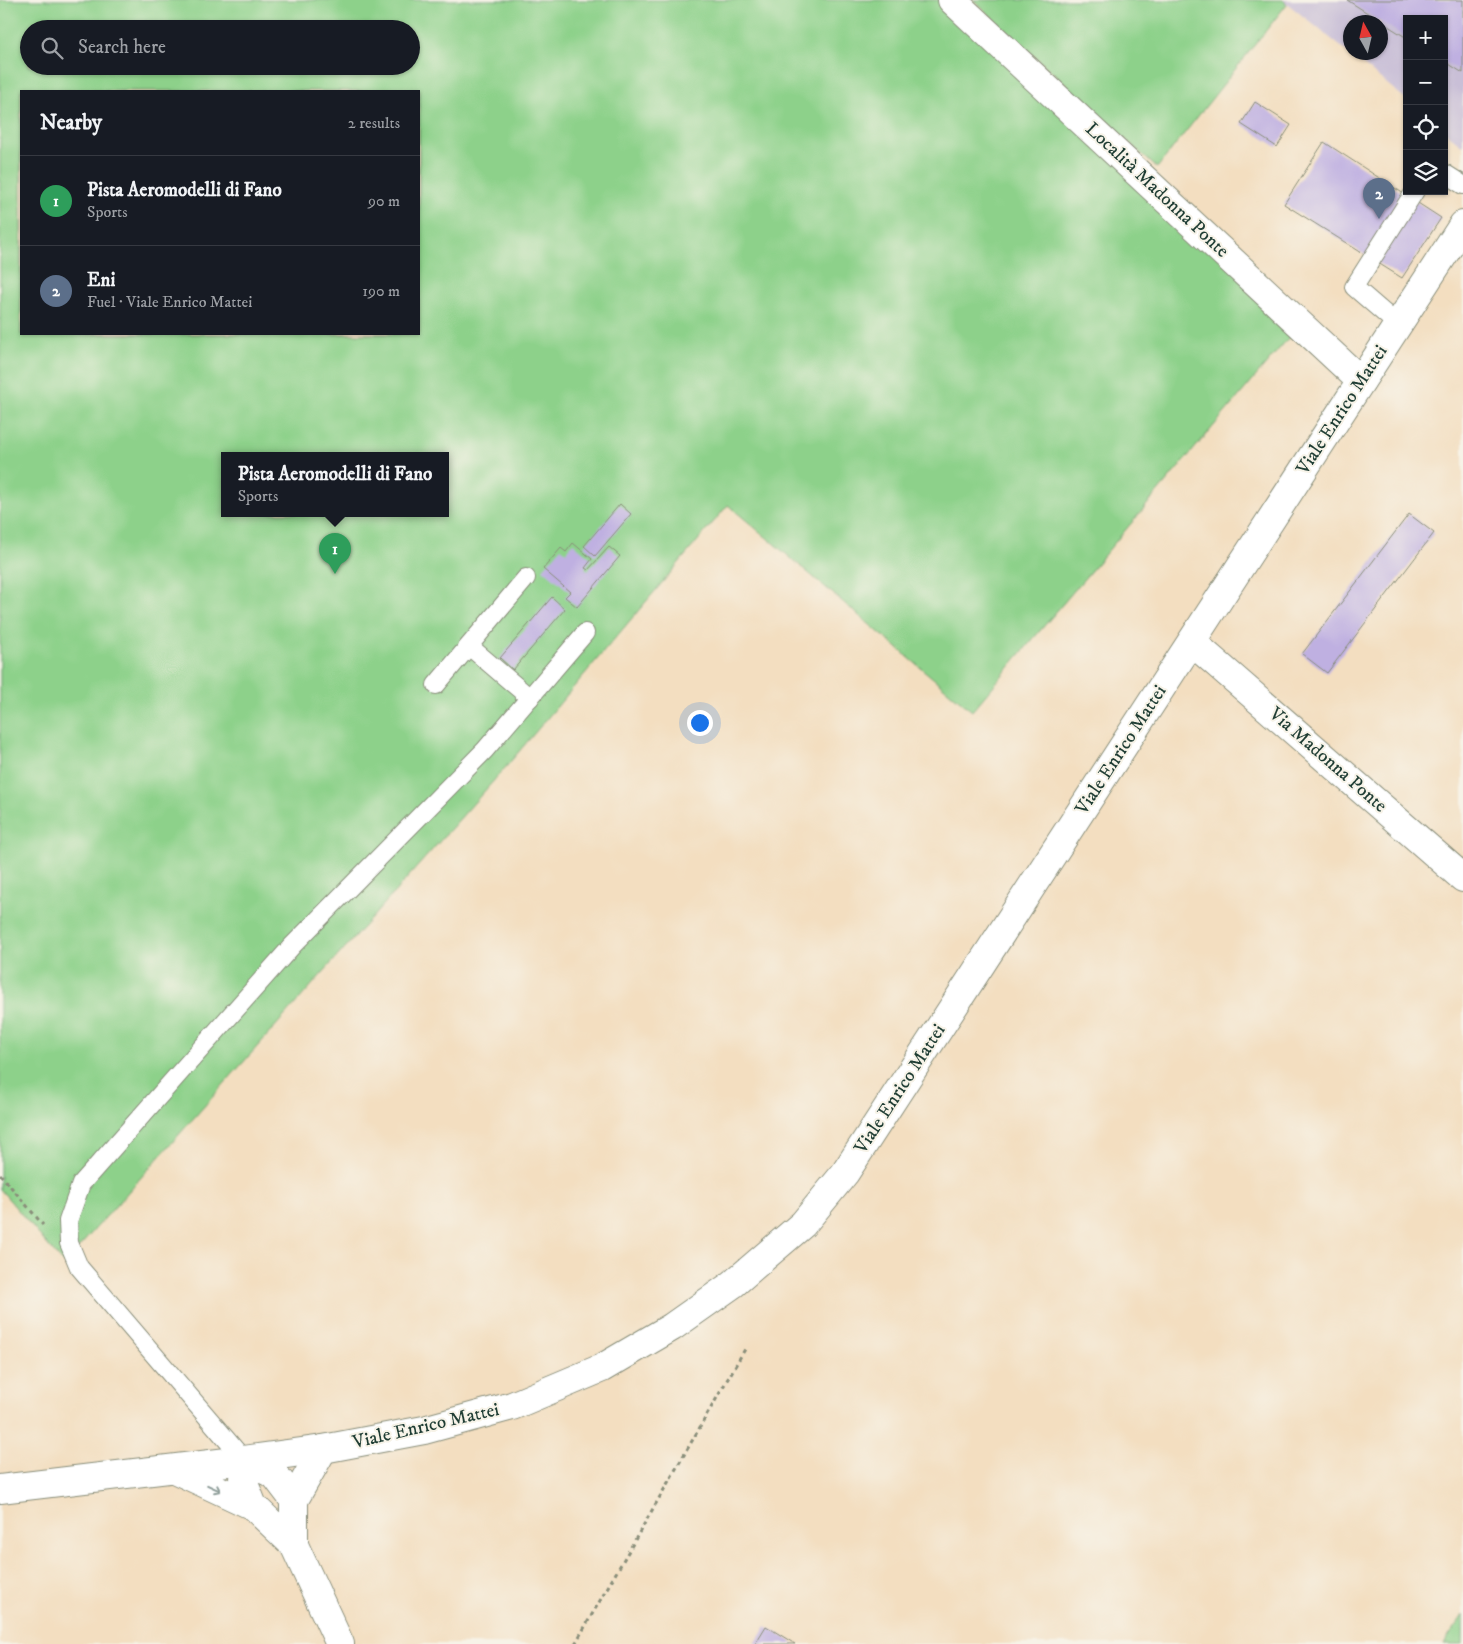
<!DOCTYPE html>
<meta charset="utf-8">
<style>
:root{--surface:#171b24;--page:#242831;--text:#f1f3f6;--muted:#9ea1a6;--line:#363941;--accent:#b45309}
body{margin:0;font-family:"IM FELL DW Pica",serif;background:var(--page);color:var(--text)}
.controls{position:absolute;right:15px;top:15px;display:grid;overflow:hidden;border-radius:0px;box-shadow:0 1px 4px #0004}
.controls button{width:45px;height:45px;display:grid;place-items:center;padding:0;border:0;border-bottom:1px solid var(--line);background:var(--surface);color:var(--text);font:25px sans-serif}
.compass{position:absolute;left:1343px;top:15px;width:45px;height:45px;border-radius:50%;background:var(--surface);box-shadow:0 1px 4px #0004;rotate:352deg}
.you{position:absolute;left:699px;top:722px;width:18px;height:18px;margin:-12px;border:4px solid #fff;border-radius:50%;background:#1a73e8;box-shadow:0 0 0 8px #1a73e833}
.badge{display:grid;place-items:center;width:32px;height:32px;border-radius:50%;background:var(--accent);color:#fff;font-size:16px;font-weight:700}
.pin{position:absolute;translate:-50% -41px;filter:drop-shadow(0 1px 2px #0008)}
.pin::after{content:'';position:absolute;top:26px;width:18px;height:15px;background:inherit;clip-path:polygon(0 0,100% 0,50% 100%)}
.popup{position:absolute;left:221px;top:452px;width:228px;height:65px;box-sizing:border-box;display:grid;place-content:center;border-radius:0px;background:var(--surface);filter:drop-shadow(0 1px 4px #0005);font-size:16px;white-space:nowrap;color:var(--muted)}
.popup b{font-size:19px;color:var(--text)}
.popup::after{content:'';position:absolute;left:50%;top:100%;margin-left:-10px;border:10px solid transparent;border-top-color:var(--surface)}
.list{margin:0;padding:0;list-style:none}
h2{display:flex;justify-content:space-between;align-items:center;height:65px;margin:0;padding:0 20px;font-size:21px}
h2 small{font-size:16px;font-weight:400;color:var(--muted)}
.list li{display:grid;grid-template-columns:32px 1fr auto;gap:15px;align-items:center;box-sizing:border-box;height:90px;padding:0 20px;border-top:1px solid var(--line)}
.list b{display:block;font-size:19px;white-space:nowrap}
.list p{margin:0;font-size:16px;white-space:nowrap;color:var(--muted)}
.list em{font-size:16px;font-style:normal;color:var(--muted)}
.icon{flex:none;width:28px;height:28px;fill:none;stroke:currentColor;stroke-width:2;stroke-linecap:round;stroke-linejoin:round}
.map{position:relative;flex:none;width:1463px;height:1644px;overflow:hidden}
.search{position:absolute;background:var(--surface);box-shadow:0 1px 4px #0004;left:20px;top:20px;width:400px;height:55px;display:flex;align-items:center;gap:12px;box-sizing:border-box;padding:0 18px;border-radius:28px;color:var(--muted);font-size:19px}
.panel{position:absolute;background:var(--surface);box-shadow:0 1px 4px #0004;left:20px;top:90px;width:400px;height:245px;border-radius:0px}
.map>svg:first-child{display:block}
</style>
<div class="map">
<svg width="1463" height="1644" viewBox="0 0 1463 1644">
<rect width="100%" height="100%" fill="#f7f3e8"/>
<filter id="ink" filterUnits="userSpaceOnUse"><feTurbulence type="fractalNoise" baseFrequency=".02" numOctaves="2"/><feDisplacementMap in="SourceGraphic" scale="10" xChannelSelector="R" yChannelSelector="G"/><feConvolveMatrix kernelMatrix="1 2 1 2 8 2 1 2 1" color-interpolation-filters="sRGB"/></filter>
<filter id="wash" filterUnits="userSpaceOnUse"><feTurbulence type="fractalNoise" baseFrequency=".0096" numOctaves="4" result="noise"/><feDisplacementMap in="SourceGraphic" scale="20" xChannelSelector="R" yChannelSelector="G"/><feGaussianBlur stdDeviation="1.12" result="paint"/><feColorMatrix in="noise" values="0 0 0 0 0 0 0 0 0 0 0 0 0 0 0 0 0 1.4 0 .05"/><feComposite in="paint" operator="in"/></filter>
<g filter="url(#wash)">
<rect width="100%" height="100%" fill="#f3dec0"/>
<!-- industrial -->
<path fill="#c9bfd7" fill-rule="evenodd" d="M1283 0H1463V146L1444 131V19H1407V100ZM1350 22H1380V52H1350Z"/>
<!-- green -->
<g fill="#8dd18a" stroke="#56875f" fill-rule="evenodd">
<path d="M0 0H944L1296 329 972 711 728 505 505 768 64 1264 0 1189ZM29 29H411V66H29ZM21 91H419V334H21ZM225 455H445V513H225Z"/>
<path d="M973 0H1283L1287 4 1157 168Z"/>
<path d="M1463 1615V1644H1444Z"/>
</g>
<g id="blocks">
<!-- building -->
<g fill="#bfb0e1">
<path d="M1347 0H1463V73L1444 61V19H1407V38Z"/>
<path d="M1255 102 1291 125 1277 147 1241 124Z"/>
<path d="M1324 142 1441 218 1402 278 1284 204Z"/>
<path d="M620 504 631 514 595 556 584 546Z"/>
<path d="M1409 514 1434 533 1327 673 1302 654Z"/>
<path d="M573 543 592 559 585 568 588 570 609 547 620 556 577 607 565 597 570 592 543 569 561 548 566 552Z"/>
<path d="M552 597 565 609 513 670 500 658Z"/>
<path d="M766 1626 795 1644H755Z"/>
</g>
</g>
</g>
<g filter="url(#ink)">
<use href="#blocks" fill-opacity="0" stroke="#898e7a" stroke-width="1"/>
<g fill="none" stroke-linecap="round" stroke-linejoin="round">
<!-- service casing -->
<g stroke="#898e7a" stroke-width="20">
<g id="service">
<path d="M1444 173 1463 185"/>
<path d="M1398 325 1354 287 1415 191"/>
<path d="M469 646 530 698"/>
<path d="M436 685 526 578"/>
<path d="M244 1460 79 1267 69 1243 68 1221 81 1184 292 946 485 750 585 633"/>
</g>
</g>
<!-- minor casing -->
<g stroke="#898e7a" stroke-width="30">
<g id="minor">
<path d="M952 0 1361 381"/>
<path d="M1192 642 1463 878"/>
<path d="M174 1469 253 1506"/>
<path d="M294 1500 323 1449"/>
<path d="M294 1545V1500L275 1475 244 1460 243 1481 253 1506 294 1545 340 1644"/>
</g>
</g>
<!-- tertiary casing -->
<g stroke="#898e7a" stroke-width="30">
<path id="tertiary" d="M0 1489 244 1460 323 1449 424 1430 512 1406 602 1368 672 1327 733 1284 803 1224 845 1173 1463 225"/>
</g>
<!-- path -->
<g stroke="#898e7a" stroke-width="3" stroke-dasharray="4 4" stroke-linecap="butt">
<path d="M0 1174 43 1225"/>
<path d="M575 1644 745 1349"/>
</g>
<!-- service -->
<use href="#service" stroke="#fff" stroke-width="18"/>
<!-- minor -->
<use href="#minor" stroke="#fff" stroke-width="28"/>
<!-- tertiary -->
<use href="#tertiary" stroke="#fff" stroke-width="28"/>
</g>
<!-- one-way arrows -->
<defs><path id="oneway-shaft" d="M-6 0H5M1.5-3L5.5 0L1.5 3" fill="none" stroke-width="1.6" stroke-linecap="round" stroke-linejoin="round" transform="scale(1.25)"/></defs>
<use stroke="#8f9e9a" href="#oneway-shaft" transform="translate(214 1488) rotate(25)"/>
</g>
<g text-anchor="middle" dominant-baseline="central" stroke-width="4" stroke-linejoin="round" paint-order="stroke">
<!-- street labels -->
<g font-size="19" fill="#1f3d34" stroke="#f7f3e8">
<text transform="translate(1157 190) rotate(43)">Località Madonna Ponte</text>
<text transform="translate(1342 410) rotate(-57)">Viale Enrico Mattei</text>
<text transform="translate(1121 750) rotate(-57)">Viale Enrico Mattei</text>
<text transform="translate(1328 760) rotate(41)">Via Madonna Ponte</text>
<text transform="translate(900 1089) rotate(-57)">Viale Enrico Mattei</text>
<text transform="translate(426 1426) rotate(-13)">Viale Enrico Mattei</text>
</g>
</g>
</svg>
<div class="controls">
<button>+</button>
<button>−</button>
<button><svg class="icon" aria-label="locate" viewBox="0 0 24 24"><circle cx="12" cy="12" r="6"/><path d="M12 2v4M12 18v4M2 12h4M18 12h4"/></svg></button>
<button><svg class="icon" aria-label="layers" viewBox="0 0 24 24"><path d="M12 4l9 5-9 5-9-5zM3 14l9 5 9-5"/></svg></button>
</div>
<svg class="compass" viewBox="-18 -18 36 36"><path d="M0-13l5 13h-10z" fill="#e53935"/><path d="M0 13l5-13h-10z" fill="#9ea1a6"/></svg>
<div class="you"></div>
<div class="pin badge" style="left:335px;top:574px;background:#2e9e5b">1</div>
<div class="popup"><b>Pista Aeromodelli di Fano</b>Sports</div>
<div class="pin badge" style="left:1379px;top:219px;background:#5c6f8a">2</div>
<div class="search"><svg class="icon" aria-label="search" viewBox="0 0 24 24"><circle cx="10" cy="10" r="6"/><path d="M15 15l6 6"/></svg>Search here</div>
<section class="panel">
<h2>Nearby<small>2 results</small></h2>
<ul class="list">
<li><span class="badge" style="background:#2e9e5b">1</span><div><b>Pista Aeromodelli di Fano</b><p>Sports</p></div><em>90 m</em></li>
<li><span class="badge" style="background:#5c6f8a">2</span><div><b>Eni</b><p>Fuel · Viale Enrico Mattei</p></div><em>190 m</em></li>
</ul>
</section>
</div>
